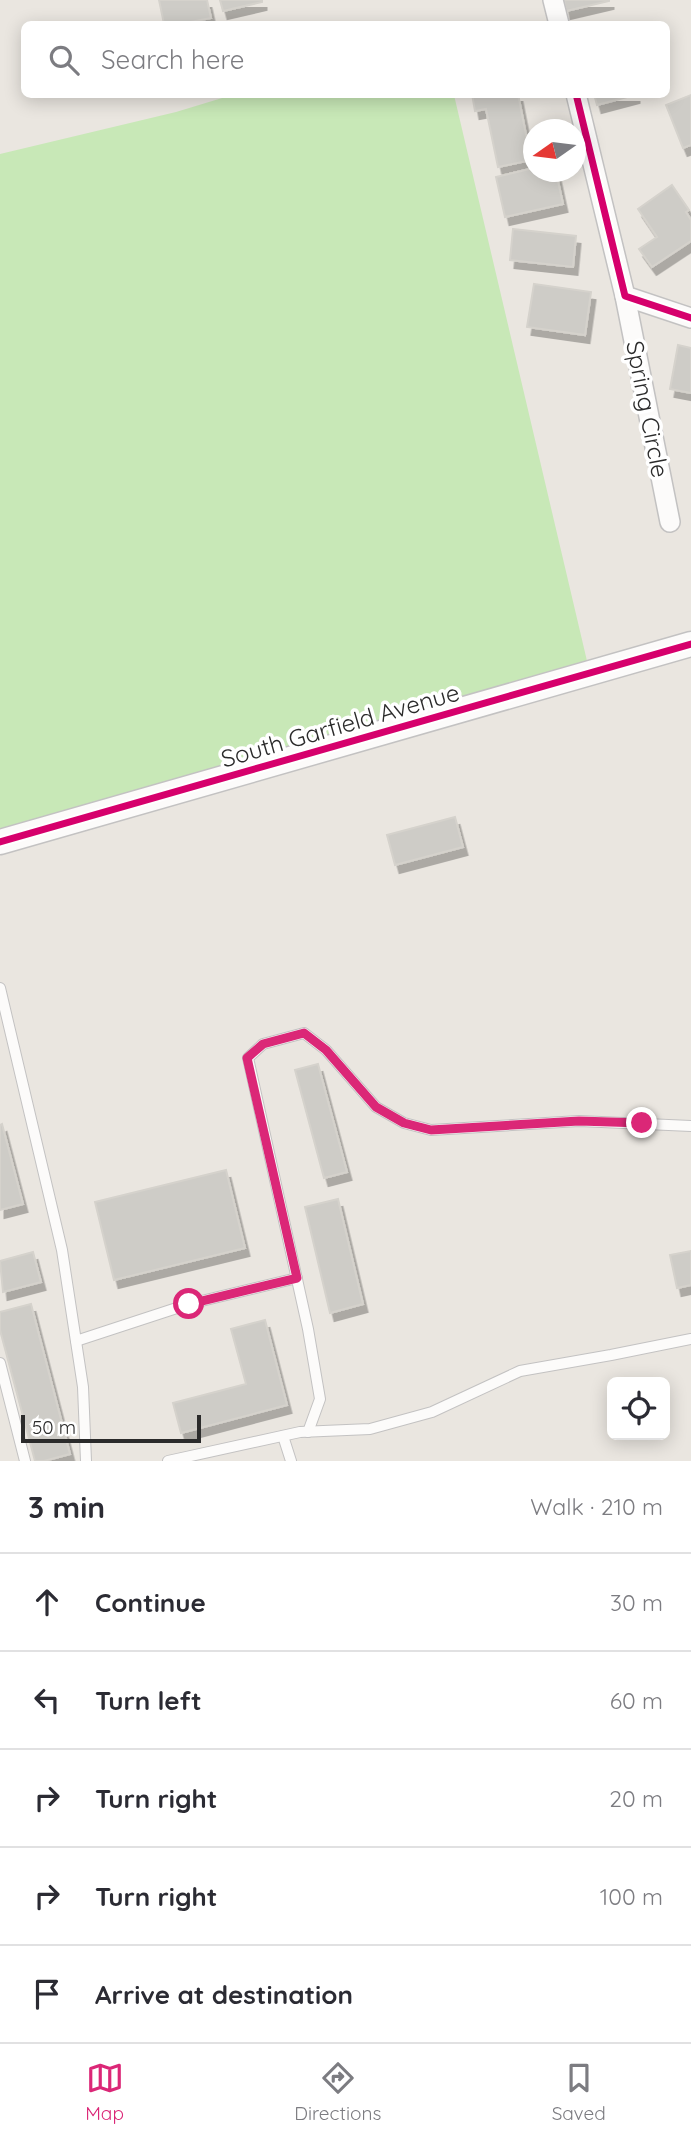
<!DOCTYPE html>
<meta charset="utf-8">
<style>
:root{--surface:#fff;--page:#f2f2f3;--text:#2b2b33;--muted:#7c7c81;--line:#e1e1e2;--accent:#db2777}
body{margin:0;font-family:Quicksand,sans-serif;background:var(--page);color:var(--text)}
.controls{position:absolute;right:21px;bottom:21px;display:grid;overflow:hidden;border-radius:10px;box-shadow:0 4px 18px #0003}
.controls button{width:63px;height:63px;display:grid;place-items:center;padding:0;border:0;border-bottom:2px solid var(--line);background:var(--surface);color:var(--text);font:35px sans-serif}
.compass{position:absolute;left:523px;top:119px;width:63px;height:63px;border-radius:50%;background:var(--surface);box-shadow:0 4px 18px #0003;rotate:256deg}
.scale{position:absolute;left:21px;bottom:18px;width:180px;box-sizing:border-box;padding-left:7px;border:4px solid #2b2b2b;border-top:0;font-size:19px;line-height:24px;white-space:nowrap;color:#2b2b2b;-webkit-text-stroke:5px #fff;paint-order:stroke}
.stop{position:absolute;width:21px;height:21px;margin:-16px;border:5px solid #db2777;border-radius:50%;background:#fff}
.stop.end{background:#db2777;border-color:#fff;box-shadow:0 2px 7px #0008}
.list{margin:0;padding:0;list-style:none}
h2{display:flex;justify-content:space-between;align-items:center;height:91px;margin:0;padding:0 28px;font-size:30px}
h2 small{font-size:23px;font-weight:400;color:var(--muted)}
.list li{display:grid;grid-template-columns:46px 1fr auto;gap:21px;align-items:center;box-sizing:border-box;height:98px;padding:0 28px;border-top:2px solid var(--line)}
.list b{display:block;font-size:26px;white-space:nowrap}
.list em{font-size:23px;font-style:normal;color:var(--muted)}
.icon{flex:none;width:38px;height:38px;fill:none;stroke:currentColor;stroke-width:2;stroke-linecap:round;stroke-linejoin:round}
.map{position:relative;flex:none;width:691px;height:1461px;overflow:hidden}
.search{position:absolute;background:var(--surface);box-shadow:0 4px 18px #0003;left:21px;right:21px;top:21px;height:77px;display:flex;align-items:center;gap:18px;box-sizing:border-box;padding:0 24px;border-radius:10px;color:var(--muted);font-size:26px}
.sheet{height:581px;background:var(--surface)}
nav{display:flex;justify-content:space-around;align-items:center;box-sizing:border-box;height:98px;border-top:2px solid var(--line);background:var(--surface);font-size:19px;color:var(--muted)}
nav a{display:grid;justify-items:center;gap:4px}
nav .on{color:var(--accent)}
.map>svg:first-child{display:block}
</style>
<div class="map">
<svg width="691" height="1461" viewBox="0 0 691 1461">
<defs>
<filter id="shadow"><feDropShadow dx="4.5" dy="8" stdDeviation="0" flood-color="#0004"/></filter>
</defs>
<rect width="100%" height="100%" fill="#eae6e0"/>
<!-- green -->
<path fill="#c8e8b7" d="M232 95H454L587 661 0 829V154L176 112Z"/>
<!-- building -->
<g fill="#ceccc7" stroke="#d5d2cc" stroke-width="2" filter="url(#shadow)">
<path d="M159 0H207L211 18 180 24H164Z"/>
<path d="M220 0H262V2L223 11Z"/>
<path d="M564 0H609V1L566 11Z"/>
<path d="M472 94H518L531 160 498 167 486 109 475 111Z"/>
<path d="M594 94H635V95L597 105Z"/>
<path d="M691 95V145L683 148 666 105Z"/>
<path d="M534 168V172H556L563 204 505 217 496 177Z"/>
<path d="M672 185 689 210 686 212 691 220V241L652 267 639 249 657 237 638 209Z"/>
<path d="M513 229 576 236 573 267 510 260Z"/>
<path d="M534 284 591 292 585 335 527 327Z"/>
<path d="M678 345 691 348V393L670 389Z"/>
<path d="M455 817 463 847 395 865 387 835Z"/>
<path d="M318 1064 347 1172 324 1178 295 1070Z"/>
<path d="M2 1124 23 1204 0 1210V1125Z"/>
<path d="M226 1170 245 1248 114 1280 95 1202Z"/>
<path d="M338 1199 363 1304 330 1313 305 1207Z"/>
<path d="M691 1251V1285L677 1288 670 1255Z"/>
<path d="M33 1252 41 1282 3 1292 0 1261Z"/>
<path d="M31 1304 70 1454 44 1461H35L0 1330V1312Z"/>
<path d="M265 1320 287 1405 181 1433 173 1403 246 1384 231 1329Z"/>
</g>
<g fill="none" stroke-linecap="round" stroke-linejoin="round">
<!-- service casing -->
<g stroke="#c3c2c2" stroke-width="12">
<g id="service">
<path d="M0 988 62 1250 83 1387 86 1461"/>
<path d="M76 1341 189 1304 297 1278"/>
<path d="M0 1363 25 1461"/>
<path d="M308 1432 320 1399 308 1329 248 1058 263 1044 304 1033 326 1050 376 1107 404 1123 431 1130 579 1121 691 1126"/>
<path d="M283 1436 291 1461"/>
<path d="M168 1461 300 1432 370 1429 432 1412 520 1371 611 1355 691 1339"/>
</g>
</g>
<!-- minor casing -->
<g stroke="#c3c2c2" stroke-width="22">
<g id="minor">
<path d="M553 0 559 24"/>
<path d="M576 94 625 296 691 318"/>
<path d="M625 296 670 522"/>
</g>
</g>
<!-- tertiary casing -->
<g stroke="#c3c2c2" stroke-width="27">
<path id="tertiary" d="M0 842 691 644"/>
</g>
<!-- service -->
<use href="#service" stroke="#fcfbfa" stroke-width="10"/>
<!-- minor -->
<use href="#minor" stroke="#fcfbfa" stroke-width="19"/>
<!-- tertiary -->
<use href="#tertiary" stroke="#fcfbfa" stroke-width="24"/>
<!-- cycleway casing -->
<g stroke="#fff" stroke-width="11">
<g id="cycleway">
<path d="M576 94 625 296 691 318"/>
<path d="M0 842 691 644"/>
</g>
</g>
<!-- cycleway -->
<use href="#cycleway" stroke="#d6006c" stroke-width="7"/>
</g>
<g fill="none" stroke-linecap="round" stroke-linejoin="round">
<!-- route -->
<path stroke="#db2777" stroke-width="9" d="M189 1304 297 1278 247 1058 263 1044 304 1033 326 1050 376 1107 404 1123 431 1130 579 1121 642 1123"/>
</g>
<g text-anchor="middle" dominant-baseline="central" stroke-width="7" stroke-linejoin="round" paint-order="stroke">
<!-- street labels -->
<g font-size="24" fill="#2b2b2b" stroke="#fff">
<text transform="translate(648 409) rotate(79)">Spring Circle</text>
<text transform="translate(340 725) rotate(-16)">South Garfield Avenue</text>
</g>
</g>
</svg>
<div class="controls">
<button><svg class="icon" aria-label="locate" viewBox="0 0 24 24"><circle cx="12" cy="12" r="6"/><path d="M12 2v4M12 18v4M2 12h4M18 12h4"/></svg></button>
</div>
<svg class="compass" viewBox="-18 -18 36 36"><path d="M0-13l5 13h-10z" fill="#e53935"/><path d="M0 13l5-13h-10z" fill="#7c7c81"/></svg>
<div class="scale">50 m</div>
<div class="stop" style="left:189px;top:1304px"></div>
<div class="stop end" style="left:642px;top:1123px"></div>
<div class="search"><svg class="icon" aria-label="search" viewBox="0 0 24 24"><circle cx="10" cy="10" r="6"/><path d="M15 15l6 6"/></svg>Search here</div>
</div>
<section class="sheet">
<h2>3 min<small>Walk · 210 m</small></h2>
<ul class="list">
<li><svg class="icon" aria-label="ahead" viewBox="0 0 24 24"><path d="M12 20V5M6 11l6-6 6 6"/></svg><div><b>Continue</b></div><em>30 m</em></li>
<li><svg class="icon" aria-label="left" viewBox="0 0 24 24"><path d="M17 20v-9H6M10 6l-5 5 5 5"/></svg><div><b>Turn left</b></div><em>60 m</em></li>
<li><svg class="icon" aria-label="right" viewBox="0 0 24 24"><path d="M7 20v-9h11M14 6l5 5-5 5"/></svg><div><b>Turn right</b></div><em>20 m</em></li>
<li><svg class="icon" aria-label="right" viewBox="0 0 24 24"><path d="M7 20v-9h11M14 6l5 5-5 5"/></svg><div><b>Turn right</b></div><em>100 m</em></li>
<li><svg class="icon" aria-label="arrive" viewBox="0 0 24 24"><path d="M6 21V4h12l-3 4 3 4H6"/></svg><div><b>Arrive at destination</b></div></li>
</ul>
</section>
<nav>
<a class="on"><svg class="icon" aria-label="map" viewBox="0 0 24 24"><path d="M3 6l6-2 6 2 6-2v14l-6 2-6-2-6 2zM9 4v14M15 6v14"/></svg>Map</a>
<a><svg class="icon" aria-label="directions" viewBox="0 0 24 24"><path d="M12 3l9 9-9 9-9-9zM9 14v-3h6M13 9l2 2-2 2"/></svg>Directions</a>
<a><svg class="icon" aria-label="saved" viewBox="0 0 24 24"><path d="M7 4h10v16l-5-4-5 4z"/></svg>Saved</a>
</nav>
